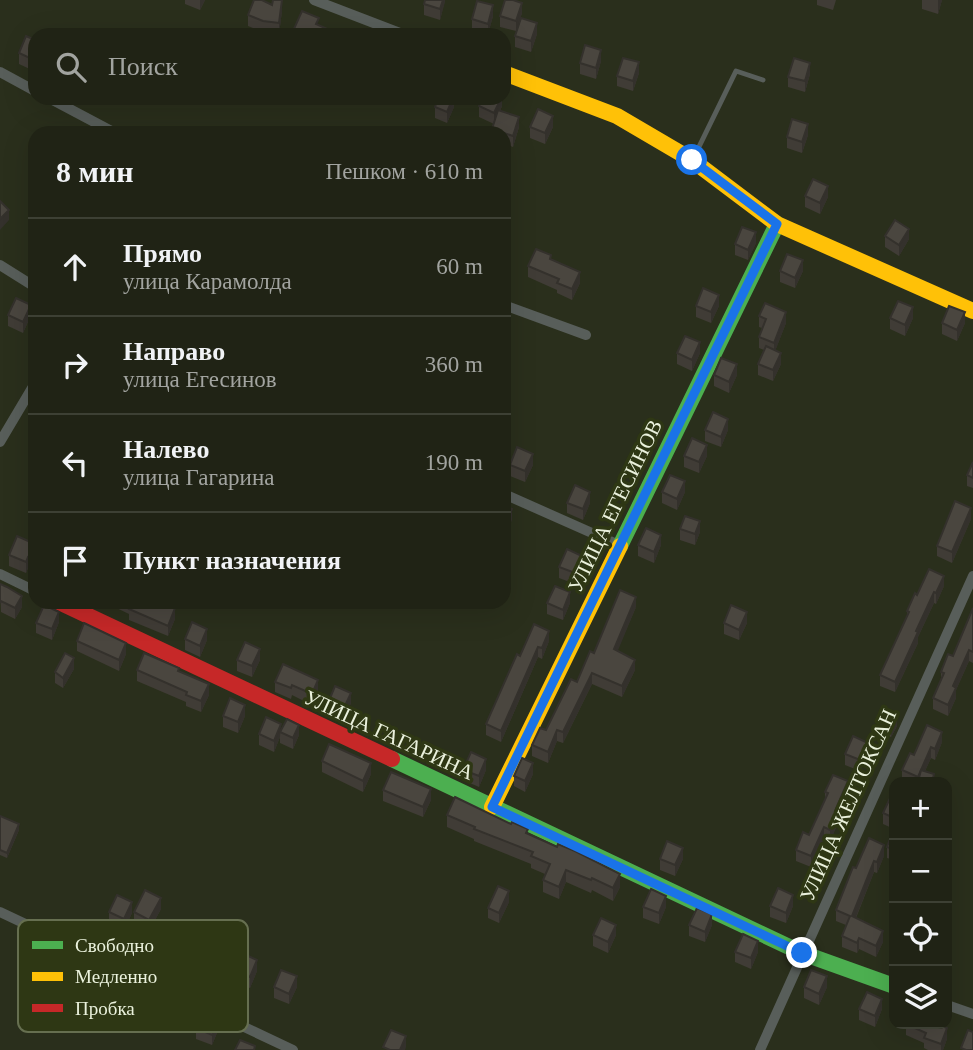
<!DOCTYPE html>
<html lang="ru">
<meta charset="utf-8">
<style>
:root{--surface:#202315;--page:#2d2f22;--text:#f1f3f6;--muted:#a2a4a0;--line:#3d4034}
body{margin:0;font-family:Georgia,serif;background:var(--page);color:var(--text)}
.controls{position:absolute;right:21px;bottom:21px;display:grid;overflow:hidden;border-radius:14px;box-shadow:0 7px 28px #0002}
.controls button{width:63px;height:63px;display:grid;place-items:center;padding:0;border:0;border-bottom:2px solid var(--line);background:var(--surface);color:var(--text);font:35px sans-serif}
.stop{position:absolute;width:21px;height:21px;margin:-16px;border:5px solid #1a73e8;border-radius:50%;background:#fff}
.stop.end{background:#1a73e8;border-color:#fff;box-shadow:0 2px 7px #0008}
.list{margin:0;padding:0;list-style:none}
h2{display:flex;justify-content:space-between;align-items:center;height:91px;margin:0;padding:0 28px;font-size:30px}
h2 small{font-size:23px;font-weight:400;color:var(--muted)}
.list li{display:grid;grid-template-columns:46px 1fr auto;gap:21px;align-items:center;box-sizing:border-box;height:98px;padding:0 28px;border-top:2px solid var(--line)}
.list b{display:block;font-size:26px;white-space:nowrap}
.list p{margin:0;font-size:23px;white-space:nowrap;color:var(--muted)}
.list em{font-size:23px;font-style:normal;color:var(--muted)}
.icon{flex:none;width:38px;height:38px;fill:none;stroke:currentColor;stroke-width:2;stroke-linecap:round;stroke-linejoin:round}
.map{position:relative;flex:none;width:973px;height:1050px;overflow:hidden}
.search{position:absolute;background:var(--surface);box-shadow:0 7px 28px #0002;left:28px;top:28px;width:483px;height:77px;display:flex;align-items:center;gap:18px;box-sizing:border-box;padding:0 24px;border-radius:21px;color:var(--muted);font-size:26px}
.panel{position:absolute;background:var(--surface);box-shadow:0 7px 28px #0002;left:28px;top:126px;width:483px;height:483px;border-radius:21px}
.map>svg:first-child{display:block}
</style>
<div class="map">
<svg width="973" height="1050" viewBox="0 0 973 1050">
<rect width="100%" height="100%" fill="#2a2f1c"/>
<g fill="none" stroke-linecap="round" stroke-linejoin="round">
<!-- lane -->
<path stroke="#585e5a" stroke-width="5" d="M694 157 736 71 763 80"/>
<!-- street -->
<g stroke="#585e5a" stroke-width="10">
<path d="M314 0 405 35"/>
<path d="M0 72 35 91"/>
<path d="M49 98 115 133"/>
<path d="M0 265 35 287"/>
<path d="M504 305 586 335"/>
<path d="M0 442 35 383"/>
<path d="M504 494 619 545"/>
<path d="M0 574 35 591"/>
<path d="M0 912 293 1050"/>
<path d="M947 1005 973 1014"/>
<path d="M760 1050 973 576"/>
</g>
<!-- fast -->
<g stroke="#4caf50" stroke-width="16">
<path d="M620 546 777 224"/>
<path d="M392 759 802 953 894 986"/>
</g>
<!-- slow -->
<g stroke="#ffc107" stroke-width="16">
<path d="M504 73 617 116 692 160 777 224 973 311"/>
<path d="M492 807 620 546"/>
</g>
<!-- jam -->
<path stroke="#c62828" stroke-width="16" d="M59 602 392 759"/>
</g>
<!-- wall -->
<g fill="#403c36">
<path d="M185 0H205L200 10 185 4Z"/>
<path d="M445 0 440 20 424 15V4Z"/>
<path d="M817 0H836L833 10 817 5Z"/>
<path d="M922 0H942L938 14 922 9Z"/>
<path d="M282 11 279 34 263 32 248 26V15Z"/>
<path d="M522 13 516 31 500 27V16Z"/>
<path d="M493 16 488 34 472 29V19Z"/>
<path d="M537 34 531 52 515 47V36Z"/>
<path d="M35 40 34 71 19 64V53Z"/>
<path d="M601 61 596 79 580 74V63Z"/>
<path d="M639 73 633 91 617 86V76Z"/>
<path d="M810 74 805 92 788 87V77Z"/>
<path d="M454 98V107L447 123 435 118V107Z"/>
<path d="M502 98V106L500 111 519 127 513 147 504 144V133H492L494 124 479 117V106Z"/>
<path d="M530 127H553L545 144 530 138Z"/>
<path d="M808 135 802 153 787 148V137Z"/>
<path d="M805 196 828 197 820 214 805 207Z"/>
<path d="M885 236 909 239 899 256 885 247Z"/>
<path d="M756 243 748 260 735 255V244Z"/>
<path d="M551 259 580 283 572 300 557 293V290L528 277V266Z"/>
<path d="M780 271H803L795 288 780 282Z"/>
<path d="M696 306H719L711 323 696 317Z"/>
<path d="M8 315H31L23 333 8 326Z"/>
<path d="M759 316 786 323 775 351 781 364 773 381 758 375V364L764 350 759 348V337L762 328 759 327Z"/>
<path d="M890 318H913L905 336 890 329Z"/>
<path d="M942 323H965L957 341 942 334Z"/>
<path d="M677 353H700L692 371 677 364Z"/>
<path d="M714 375H737L729 393 714 386Z"/>
<path d="M705 430H728L721 447 705 441Z"/>
<path d="M684 456H707L699 473 684 467Z"/>
<path d="M973 462V488L967 486V475Z"/>
<path d="M510 465H533L525 482 510 476Z"/>
<path d="M662 492H685L677 510 662 503Z"/>
<path d="M567 503H590L583 520 567 513Z"/>
<path d="M971 519 952 563 937 556V546Z"/>
<path d="M680 529 700 532 695 545 680 540Z"/>
<path d="M35 544V571L28 568 26 573 9 566V555Z"/>
<path d="M638 545H661L654 563 638 556Z"/>
<path d="M559 567H582L575 584 559 578Z"/>
<path d="M0 584 22 607 15 619 1 612Z"/>
<path d="M944 586 936 604 934 603 918 637V643L895 692 880 686V675L907 616V611L917 595Z"/>
<path d="M104 602H161L175 619 168 636 129 620V614Z"/>
<path d="M547 603H570L563 620 547 614Z"/>
<path d="M636 607 617 651 635 670 622 697 592 684 563 743 557 741 548 763 532 756V745L546 730 594 653Z"/>
<path d="M973 608V663L969 661 956 690V698L948 716 933 709V698L941 680V672L953 656Z"/>
<path d="M59 622 52 640 36 633V623Z"/>
<path d="M724 623H747L739 640 724 634Z"/>
<path d="M185 639 207 640 200 657 185 650Z"/>
<path d="M77 641 126 654 119 671 77 651Z"/>
<path d="M549 641 542 659 538 657 501 742 486 735V724L520 656Z"/>
<path d="M237 660H260L252 677 237 671Z"/>
<path d="M74 669 63 688 55 683V672Z"/>
<path d="M137 670 179 671 209 695 201 712 186 706V702L137 681Z"/>
<path d="M318 680V691L312 705 292 695 291 699 275 692V682Z"/>
<path d="M328 703H351L343 721 328 714Z"/>
<path d="M223 716H245L238 733 223 727Z"/>
<path d="M880 720 897 726 891 737 880 731Z"/>
<path d="M281 730 299 735 293 749 280 743V737L274 752 259 745V734Z"/>
<path d="M942 742 935 760 931 758 925 771 934 782H905L902 781V770L914 755Z"/>
<path d="M845 754H868L860 771 845 765Z"/>
<path d="M322 761 371 774 363 792 322 772Z"/>
<path d="M463 770H486L479 787 463 780Z"/>
<path d="M533 774 525 792 514 786V776Z"/>
<path d="M383 790 431 800 423 817 383 801Z"/>
<path d="M825 792H848L838 816V823L830 841 824 838 811 867 796 861V850L809 835 825 800Z"/>
<path d="M894 797V860L887 858V847L894 829 883 824V813Z"/>
<path d="M447 815 528 834 620 887 613 901 592 890 591 893 566 882 559 899 543 892V880L545 874 531 868V864L474 841V839L447 827Z"/>
<path d="M0 816 19 830 7 858 0 855Z"/>
<path d="M884 856 877 873 874 872 856 918 883 942 876 957 859 949 857 953 842 947V936L846 925 836 921V910L856 868Z"/>
<path d="M660 859H683L675 876 660 870Z"/>
<path d="M509 902 499 923 488 918V908Z"/>
<path d="M770 906H793L786 923 770 917Z"/>
<path d="M643 907H666L659 924 643 918Z"/>
<path d="M161 909 149 931 134 922V912Z"/>
<path d="M109 912 132 913 124 930 109 923Z"/>
<path d="M689 925H712L705 942 689 936Z"/>
<path d="M593 935H616L608 953 593 946Z"/>
<path d="M173 942H196L189 960 173 953Z"/>
<path d="M735 952H758L751 969 735 962Z"/>
<path d="M234 971H257L250 988 234 982Z"/>
<path d="M274 987H297L289 1004 274 998Z"/>
<path d="M804 987H827L819 1005 804 998Z"/>
<path d="M122 1003H145L138 1020 122 1014Z"/>
<path d="M859 1009H882L875 1027 859 1020Z"/>
<path d="M906 1024 947 1039 943 1050H928L924 1048V1043L906 1035Z"/>
<path d="M196 1028H219L212 1045 196 1039Z"/>
</g>
<!-- shaded-wall -->
<g fill="#34312c">
<path d="M200 0H205L200 10Z"/>
<path d="M282 0V11L279 34V23Z"/>
<path d="M443 0H445V2L440 20V9Z"/>
<path d="M938 0H942L938 14Z"/>
<path d="M522 3V13L516 31V21Z"/>
<path d="M493 5V16L488 34V24Z"/>
<path d="M537 23V34L531 52V41Z"/>
<path d="M601 50V61L596 79V68Z"/>
<path d="M639 62V73L633 91V81Z"/>
<path d="M810 63V74L805 92V81Z"/>
<path d="M453 98 454 107 447 123V112Z"/>
<path d="M501 98H502V106L494 124V113Z"/>
<path d="M553 116V127L545 144V133Z"/>
<path d="M519 117V127L513 147V136Z"/>
<path d="M808 124V135L802 153V142Z"/>
<path d="M828 186V197L820 214V203Z"/>
<path d="M9 210V220L0 230V219Z"/>
<path d="M909 229V239L899 256V245Z"/>
<path d="M756 232V243L748 260V250Z"/>
<path d="M803 260V271L795 288V278Z"/>
<path d="M580 272V283L572 300V289Z"/>
<path d="M719 295V306L711 323V312Z"/>
<path d="M31 305V315L23 333V322Z"/>
<path d="M913 307V318L905 336V325Z"/>
<path d="M786 312V323L774 354V343Z"/>
<path d="M965 312V323L957 341V330Z"/>
<path d="M700 342V353L692 371V360Z"/>
<path d="M781 353V364L773 381V370Z"/>
<path d="M737 364V375L729 393V382Z"/>
<path d="M728 419V430L721 447V437Z"/>
<path d="M707 445V456L699 473V462Z"/>
<path d="M533 454V465L525 482V471Z"/>
<path d="M685 481V492L677 510V499Z"/>
<path d="M590 492V503L583 520V509Z"/>
<path d="M971 508V519L952 563V552Z"/>
<path d="M512 509V520L504 537V526Z"/>
<path d="M700 521V532L695 545V534Z"/>
<path d="M661 535V545L654 563V552Z"/>
<path d="M582 556V567L575 584V573Z"/>
<path d="M28 557V568L26 573V562Z"/>
<path d="M944 576V586L936 604V593Z"/>
<path d="M570 592V603L563 620V610Z"/>
<path d="M934 592V603L918 637V643L895 692V682Z"/>
<path d="M22 596V607L15 619V608Z"/>
<path d="M636 597V607L614 660V649Z"/>
<path d="M175 608V619L168 636V626Z"/>
<path d="M59 612V622L52 640V629Z"/>
<path d="M747 612V623L739 640V630Z"/>
<path d="M207 629V640L200 657V646Z"/>
<path d="M549 631V641L542 659V648Z"/>
<path d="M126 643V654L119 671V660Z"/>
<path d="M538 647V657L501 742V731Z"/>
<path d="M260 649V660L252 677V666Z"/>
<path d="M969 650V661L956 690V698L948 716V705L953 686Z"/>
<path d="M74 658V669L63 688V678Z"/>
<path d="M635 660V670L622 697V686Z"/>
<path d="M592 673V684L563 743V732Z"/>
<path d="M318 680V691L312 705V694Z"/>
<path d="M209 684V695L201 712V701Z"/>
<path d="M351 693V703L343 721V710Z"/>
<path d="M245 705V716L238 733V722Z"/>
<path d="M897 715V726L891 737V727Z"/>
<path d="M281 724 280 737 274 752V741Z"/>
<path d="M299 725V735L293 749V738Z"/>
<path d="M557 730V741L548 763V752Z"/>
<path d="M942 732V742L935 760V749Z"/>
<path d="M868 743V754L860 771V760Z"/>
<path d="M931 747V758L920 782H918V777Z"/>
<path d="M486 759V770L479 787V776Z"/>
<path d="M371 763V774L363 792V781Z"/>
<path d="M533 763V774L525 792V781Z"/>
<path d="M848 781V792L838 816V823L830 841V830L835 811Z"/>
<path d="M431 789V800L423 817V807Z"/>
<path d="M19 824V830L7 858V853Z"/>
<path d="M824 827V838L811 867V856Z"/>
<path d="M884 845V856L877 873V862Z"/>
<path d="M683 848V859L675 876V865Z"/>
<path d="M874 861V872L852 927V916Z"/>
<path d="M566 870V882L559 899V887Z"/>
<path d="M620 874V887L613 901V888Z"/>
<path d="M509 891V902L499 923V913Z"/>
<path d="M793 895V906L786 923V913Z"/>
<path d="M666 896V907L659 924V913Z"/>
<path d="M161 898V909L149 931V920Z"/>
<path d="M132 902V913L124 930V919Z"/>
<path d="M712 914V925L705 942V932Z"/>
<path d="M616 925V935L608 953V942Z"/>
<path d="M196 931V942L189 960V949Z"/>
<path d="M883 931V942L876 957V946Z"/>
<path d="M859 938V949L857 953V943Z"/>
<path d="M758 941V952L751 969V958Z"/>
<path d="M257 960V971L250 988V977Z"/>
<path d="M297 976V987L289 1004V994Z"/>
<path d="M827 976V987L819 1005V994Z"/>
<path d="M145 992V1003L138 1020V1009Z"/>
<path d="M882 999V1009L875 1027V1016Z"/>
<path d="M219 1017V1028L212 1045V1035Z"/>
<path d="M947 1028V1039L943 1050H941V1044Z"/>
<path d="M406 1036V1047L405 1050H400Z"/>
</g>
<!-- building -->
<g fill="#4a463f" stroke="#34312c" stroke-width="2">
<path d="M254 0H262L272 5 273 0H282L279 23 263 21 248 15Z"/>
<path d="M425 0H443L440 9 424 4Z"/>
<path d="M505 0H513L522 3 516 21 500 16Z"/>
<path d="M477 1 493 5 488 24 472 19Z"/>
<path d="M302 11 319 18 316 24 332 31 331 35H302L293 31Z"/>
<path d="M521 18 537 23 531 41 515 36Z"/>
<path d="M26 36 35 40 34 60 19 53Z"/>
<path d="M585 45 601 50 596 68 580 63Z"/>
<path d="M623 58 639 62 633 81 617 76Z"/>
<path d="M794 58 810 63 805 81 788 77Z"/>
<path d="M438 98H453L447 112 435 107Z"/>
<path d="M482 98H501L494 113 479 106Z"/>
<path d="M538 109 553 116 545 133 530 127Z"/>
<path d="M498 110 519 117 513 136 492 129Z"/>
<path d="M792 119 808 124 802 142 787 137Z"/>
<path d="M813 179 828 186 820 203 805 196Z"/>
<path d="M0 201 9 210 0 219Z"/>
<path d="M895 220 909 229 899 245 885 236Z"/>
<path d="M742 227 756 232 748 250 735 244Z"/>
<path d="M536 249 551 255 550 259 580 272 572 289 557 283 559 279 528 266Z"/>
<path d="M787 254 803 260 795 278 780 271Z"/>
<path d="M703 288 719 295 711 312 696 306Z"/>
<path d="M16 298 31 305 23 322 8 315Z"/>
<path d="M898 301 913 307 905 325 890 318Z"/>
<path d="M765 303 786 312 774 343 759 337 766 319 759 316Z"/>
<path d="M949 306 965 312 957 330 942 323Z"/>
<path d="M685 336 700 342 692 360 677 353Z"/>
<path d="M766 346 781 353 773 370 758 364Z"/>
<path d="M721 358 737 364 729 382 714 375Z"/>
<path d="M713 412 728 419 721 437 705 430Z"/>
<path d="M692 438 707 445 699 462 684 456Z"/>
<path d="M517 447 533 454 525 471 510 465Z"/>
<path d="M973 462V478L967 475Z"/>
<path d="M670 475 685 481 677 499 662 492Z"/>
<path d="M575 485 590 492 583 509 567 503Z"/>
<path d="M955 501 971 508 952 552 937 546Z"/>
<path d="M504 505 512 509 504 526Z"/>
<path d="M685 516 700 521 695 534 680 529Z"/>
<path d="M646 528 661 535 654 552 638 545Z"/>
<path d="M17 536 35 544V560L28 557 26 562 9 555Z"/>
<path d="M567 549 582 556 575 573 559 567Z"/>
<path d="M929 569 944 576 936 593 934 592 916 631 918 632 895 682 880 675 909 612 907 611 915 593 917 595Z"/>
<path d="M0 584 7 587 22 596 15 608 1 601 0 603Z"/>
<path d="M555 586 570 592 563 610 547 603Z"/>
<path d="M620 590 636 597 614 649 635 660 622 686 592 673 563 732 557 730 548 752 532 745 540 728 546 730 571 679 577 682 590 651 594 653Z"/>
<path d="M127 602H161L175 608 168 626 129 609 132 604Z"/>
<path d="M44 605 59 612 52 629 36 623Z"/>
<path d="M731 605 747 612 739 630 724 623Z"/>
<path d="M973 608V652L969 650 953 686 956 688 948 705 933 698 944 673 941 672 948 654 953 656Z"/>
<path d="M192 622 207 629 200 646 185 639Z"/>
<path d="M84 623 126 643 119 660 77 641Z"/>
<path d="M534 624 549 631 542 648 538 647 501 731 486 724 517 654 520 656Z"/>
<path d="M245 642 260 649 252 666 237 660Z"/>
<path d="M65 653 74 658 63 678 55 672Z"/>
<path d="M144 653 179 668 178 671 209 684 201 701 186 695 187 692 137 670Z"/>
<path d="M283 664 318 680 312 694 292 685 291 688 275 682Z"/>
<path d="M335 686 351 693 343 710 328 703Z"/>
<path d="M230 698 245 705 238 722 223 716Z"/>
<path d="M886 709 897 715 891 727 880 720Z"/>
<path d="M266 717 281 724 274 741 259 734Z"/>
<path d="M287 719 299 725 293 738 280 732Z"/>
<path d="M927 725 942 732 935 749 931 747 918 777 902 770 910 753 914 755Z"/>
<path d="M853 736 868 743 860 760 845 754Z"/>
<path d="M329 744 371 763 363 781 322 761Z"/>
<path d="M471 752 486 759 479 776 463 770Z"/>
<path d="M522 758 533 763 525 781 514 776Z"/>
<path d="M921 770 934 774 932 782H918Z"/>
<path d="M391 772 431 789 423 807 383 790Z"/>
<path d="M833 775 848 781 835 811 838 812 830 830 824 827 811 856 796 850 803 832 809 835 828 793 825 792Z"/>
<path d="M891 796 894 797V818L883 813Z"/>
<path d="M455 797 511 824 512 822 528 829 526 833 557 847 558 844 575 851 620 874 613 888 592 878 591 880 566 870 559 887 543 880 550 864 531 856 533 852 474 829 475 827 447 815Z"/>
<path d="M0 816 19 824 7 853 0 850Z"/>
<path d="M894 828V849L887 847Z"/>
<path d="M869 838 884 845 877 862 874 861 852 916 883 931 876 946 859 938 857 943 842 936 850 916 836 910 853 867 856 868Z"/>
<path d="M667 841 683 848 675 865 660 859Z"/>
<path d="M498 886 509 891 499 913 488 908Z"/>
<path d="M778 888 793 895 786 913 770 906Z"/>
<path d="M651 889 666 896 659 913 643 907Z"/>
<path d="M145 890 161 898 149 920 134 912Z"/>
<path d="M117 895 132 902 124 919 109 912Z"/>
<path d="M697 908 712 914 705 932 689 925Z"/>
<path d="M601 918 616 925 608 942 593 935Z"/>
<path d="M743 934 758 941 751 958 735 952Z"/>
<path d="M242 953 257 960 250 977 234 971Z"/>
<path d="M281 970 297 976 289 994 274 987Z"/>
<path d="M811 970 827 976 819 994 804 987Z"/>
<path d="M867 992 882 999 875 1016 859 1009Z"/>
<path d="M204 1011 219 1017 212 1035 196 1028Z"/>
<path d="M906 1024H937L947 1028 941 1044 924 1038 926 1033Z"/>
<path d="M391 1030 406 1036 400 1050H390L383 1047Z"/>
<path d="M968 1030 973 1032V1050H966L961 1048Z"/>
<path d="M240 1040 255 1046 254 1050H235Z"/>
</g>
<g fill="none" stroke-linecap="round" stroke-linejoin="round">
<!-- route -->
<path stroke="#1a73e8" stroke-width="9" d="M692 160 777 224 492 807 802 953"/>
</g>
<g text-anchor="middle" dominant-baseline="central" stroke-width="7" stroke-linejoin="round" paint-order="stroke">
<!-- street labels -->
<g font-size="21" fill="#eaf1dc" stroke="#2e3714">
<text transform="translate(615 506) rotate(-64)">УЛИЦА ЕГЕСИНОВ</text>
<text transform="translate(389 735) rotate(25)">УЛИЦА ГАГАРИНА</text>
<text transform="translate(848 805) rotate(-66)">УЛИЦА ЖЕЛТОКСАН</text>
</g>
</g>
<!-- legend -->
<rect x="18" y="920" width="230" height="112" rx="10" fill="#2e3714" stroke="#666f50" stroke-width="2"/>
<rect x="32" y="941" width="31" height="8" fill="#4caf50"/>
<rect x="32" y="972" width="31" height="9" fill="#ffc107"/>
<rect x="32" y="1004" width="31" height="8" fill="#c62828"/>
<g font-size="19" fill="#eaf1dc">
<text x="75" y="952">Свободно</text>
<text x="75" y="983">Медленно</text>
<text x="75" y="1015">Пробка</text>
</g>
</svg>
<div class="controls">
<button>+</button>
<button>−</button>
<button><svg class="icon" aria-label="locate" viewBox="0 0 24 24"><circle cx="12" cy="12" r="6"/><path d="M12 2v4M12 18v4M2 12h4M18 12h4"/></svg></button>
<button><svg class="icon" aria-label="layers" viewBox="0 0 24 24"><path d="M12 4l9 5-9 5-9-5zM3 14l9 5 9-5"/></svg></button>
</div>
<div class="stop" style="left:692px;top:160px"></div>
<div class="stop end" style="left:802px;top:953px"></div>
<div class="search"><svg class="icon" aria-label="search" viewBox="0 0 24 24"><circle cx="10" cy="10" r="6"/><path d="M15 15l6 6"/></svg>Поиск</div>
<section class="panel">
<h2>8 мин<small>Пешком · 610 m</small></h2>
<ul class="list">
<li><svg class="icon" aria-label="ahead" viewBox="0 0 24 24"><path d="M12 20V5M6 11l6-6 6 6"/></svg><div><b>Прямо</b><p>улица Карамолда</p></div><em>60 m</em></li>
<li><svg class="icon" aria-label="right" viewBox="0 0 24 24"><path d="M7 20v-9h11M14 6l5 5-5 5"/></svg><div><b>Направо</b><p>улица Егесинов</p></div><em>360 m</em></li>
<li><svg class="icon" aria-label="left" viewBox="0 0 24 24"><path d="M17 20v-9H6M10 6l-5 5 5 5"/></svg><div><b>Налево</b><p>улица Гагарина</p></div><em>190 m</em></li>
<li><svg class="icon" aria-label="arrive" viewBox="0 0 24 24"><path d="M6 21V4h12l-3 4 3 4H6"/></svg><div><b>Пункт назначения</b></div></li>
</ul>
</section>
</div>
